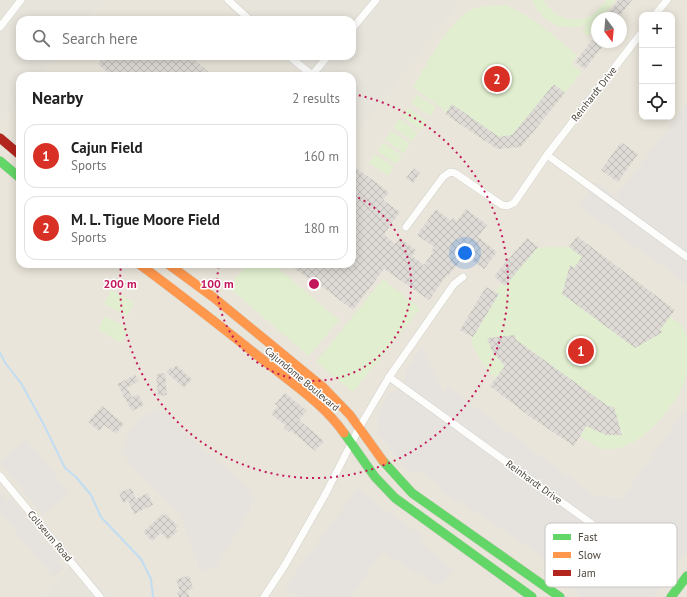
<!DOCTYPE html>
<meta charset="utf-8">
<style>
:root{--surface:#fff;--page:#f2f2f2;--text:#222;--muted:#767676;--line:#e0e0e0;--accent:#d93025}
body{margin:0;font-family:"PT Sans",sans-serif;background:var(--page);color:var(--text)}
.controls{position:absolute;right:12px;top:12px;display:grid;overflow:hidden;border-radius:8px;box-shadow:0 2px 10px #0003}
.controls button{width:36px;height:36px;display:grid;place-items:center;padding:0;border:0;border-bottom:1px solid var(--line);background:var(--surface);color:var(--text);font:20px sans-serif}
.compass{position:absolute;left:591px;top:12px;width:36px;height:36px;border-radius:50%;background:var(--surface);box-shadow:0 2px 10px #0003;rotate:164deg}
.you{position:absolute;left:465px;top:253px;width:14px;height:14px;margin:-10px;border:3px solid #fff;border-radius:50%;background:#1a73e8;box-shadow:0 0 0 6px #1a73e833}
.badge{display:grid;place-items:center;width:26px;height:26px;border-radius:50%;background:var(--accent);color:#fff;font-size:13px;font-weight:700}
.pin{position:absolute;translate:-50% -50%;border:2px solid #fff;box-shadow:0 1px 4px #0006}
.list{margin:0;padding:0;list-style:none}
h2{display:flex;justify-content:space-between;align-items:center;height:52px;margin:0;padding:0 16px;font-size:17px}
h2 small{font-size:13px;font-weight:400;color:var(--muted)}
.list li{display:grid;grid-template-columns:26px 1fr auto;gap:12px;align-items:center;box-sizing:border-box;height:64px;margin:0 8px 8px;padding:0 8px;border:1px solid var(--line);border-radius:12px}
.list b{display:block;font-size:15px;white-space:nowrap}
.list p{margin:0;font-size:13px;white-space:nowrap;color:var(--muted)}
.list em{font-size:13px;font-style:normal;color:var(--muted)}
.icon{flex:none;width:22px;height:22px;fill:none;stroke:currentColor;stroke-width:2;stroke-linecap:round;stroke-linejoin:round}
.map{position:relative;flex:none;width:687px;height:597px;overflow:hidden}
.search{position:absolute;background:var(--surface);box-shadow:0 2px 10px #0003;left:16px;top:16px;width:340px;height:44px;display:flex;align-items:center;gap:10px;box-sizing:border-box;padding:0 14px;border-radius:12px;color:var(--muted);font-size:15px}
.panel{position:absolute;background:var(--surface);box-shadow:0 2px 10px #0003;left:16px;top:72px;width:340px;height:196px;border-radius:12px}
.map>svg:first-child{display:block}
</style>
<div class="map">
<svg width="687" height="597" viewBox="0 0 687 597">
<defs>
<pattern id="building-cross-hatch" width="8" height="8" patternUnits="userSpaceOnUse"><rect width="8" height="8" fill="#dedbd6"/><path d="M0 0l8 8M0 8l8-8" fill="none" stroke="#c0bdb8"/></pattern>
</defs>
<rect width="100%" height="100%" fill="#f4f2ee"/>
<!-- residential -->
<g fill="#e7e4dc">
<path d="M0 0H104L87 20H20V56H57L40 76H20V100L0 124Z"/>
<path d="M218 0H462L362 128 352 119V76H304L281 56H352V20H240Z"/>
<path d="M76 557 109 597H44Z"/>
</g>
<!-- education -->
<g fill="#eae5da" fill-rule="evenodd">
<path d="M104 0H218L240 20H87Z"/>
<path d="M462 0H687V597H109L76 557 44 597H0V124L20 100V264H352V119L362 127ZM642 15H672V117H642ZM597 18H621V42H597Z"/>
<path d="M57 56H281L304 76H40Z"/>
</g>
<!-- pitch -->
<g fill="#e1eecf">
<path d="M532 0H543C554 17 574 26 593 14 598 11 602 5 606 0H616L602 18H597V25L588 36 582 31 586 25C562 31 542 24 532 0Z"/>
<path d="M506 5C535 18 553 35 577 55L571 64 582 72 521 147 497 149 445 114 443 109 413 87C425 67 450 21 469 11 480 5 494 6 506 5Z"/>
<path d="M417 94 436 107 430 116 411 103Z"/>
<path d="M408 108 427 121 421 130 402 116Z"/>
<path d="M399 119 418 132 412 141 393 128Z"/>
<path d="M391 131 410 144 404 153 385 140Z"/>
<path d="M383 142 402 156 396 164 377 151Z"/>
<path d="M375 154 394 167 388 176 369 163Z"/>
<path d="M577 236 675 310 670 317 680 324 687 336V373C680 403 639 454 604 449 596 447 587 440 580 436L574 446 529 416 490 386 496 378C482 366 478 356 471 340L477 321 506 276 532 249 544 247H569Z"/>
<path d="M247 264H273L339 320 309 356 228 287Z"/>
<path d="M383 279 420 309 353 392 316 362Z"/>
<path d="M111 290 135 303 127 316 104 304Z"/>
<path d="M105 316 129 329 121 343 98 330Z"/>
</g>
<!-- parking -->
<g fill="#e6e3df">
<path d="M687 103V284L579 206 596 182 616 197Z"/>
<path d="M422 346 444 392 448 387 595 496 622 498 687 407V551L653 597H579L573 585 534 550 440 490 438 484 421 471 409 473 378 434 377 416 390 392 399 389 405 382V371Z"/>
<path d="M160 410 173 416 172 421 248 488 253 501 248 513 217 565 201 572 180 514 130 465 122 450 128 433 146 413Z"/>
<path d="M27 439 70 494 43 515 0 462Z"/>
<path d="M357 489 423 537 418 540 454 570 439 586 382 552 350 597H301L285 587Z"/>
<path d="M0 492 7 500 11 497 25 515 22 518 24 521 27 518 44 538 40 541 42 544 46 541 61 559 58 561 64 568 53 577 0 512Z"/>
</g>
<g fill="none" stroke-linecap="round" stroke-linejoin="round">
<!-- stream -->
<path stroke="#c0ddf1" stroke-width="2" d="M0 353 6 364 21 383 43 423 65 468 76 477 91 495 101 517 141 559 151 579 153 597"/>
</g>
<!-- building -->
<g fill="url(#building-cross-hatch)">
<path d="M618 0H632L618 18H605Z"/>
<path d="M592 40 602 47 585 69 575 62Z"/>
<path d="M104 56H190L213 76H112L98 64Z"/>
<path d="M554 84 565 93 521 147 497 149 445 114 452 104 499 137 512 135Z"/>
<path d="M621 142 638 154 618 182 601 170Z"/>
<path d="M352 165 389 192 383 200 400 212 384 234 395 244 400 238 416 250 412 256 424 265 433 252 431 251 434 247 417 235 436 209 451 221 453 218 457 221 466 209 487 225 478 237 497 252 484 269 467 257 463 262 461 260 448 276 447 275 429 300 384 269 353 310 321 286 320 287 288 264H352Z"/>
<path d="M414 168 420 173 413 183 406 178Z"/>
<path d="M577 236 675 310 660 330 663 332 635 348 562 294 570 265 574 268 582 257 569 247Z"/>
<path d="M527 238 538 247 505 286 494 276Z"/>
<path d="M486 287 499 294 473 337 460 330Z"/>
<path d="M515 335 516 340 522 344 608 406 614 407 622 435H606L586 426 574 446 529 416 490 386 505 366 493 353 487 338Z"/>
<path d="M176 365 192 379 184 388 166 372 171 367 173 369Z"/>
<path d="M165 373 167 395 158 396 156 374Z"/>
<path d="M135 375 139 381 127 388 132 397 138 394 144 405 132 411 117 384Z"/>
<path d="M285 393 307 411 299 420 324 441 315 451 290 430 289 432 284 428 286 426 271 414 278 406 275 404Z"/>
<path d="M102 406 124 424 116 434 104 425 99 431 88 422Z"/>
<path d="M131 488 136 499 148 493 153 505 134 514 128 500 123 503 119 493Z"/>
<path d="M162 514 164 516 166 514 178 526 175 528 178 531 168 540 161 533 152 541 143 532Z"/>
<path d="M189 575 193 589 187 590 189 597H179L177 592 180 591 176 580Z"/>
</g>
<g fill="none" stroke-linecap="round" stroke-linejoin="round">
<!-- street casing -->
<g stroke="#d2d0cb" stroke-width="8">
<g id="street">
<path d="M228 0 250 20"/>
<path d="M655 15 667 0"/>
<path d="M0 27 21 0"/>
<path d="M352 29 376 0"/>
<path d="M289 56 312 75 328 56"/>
<path d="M547 155 687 257"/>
<path d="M406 227 443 177 450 172 455 173 502 205 507 206 514 203 547 155 642 32"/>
<path d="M389 377 679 587"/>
<path d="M0 476 100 597"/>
<path d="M264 597 285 565 326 493 359 428 389 377 454 284 463 277"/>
</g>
</g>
<!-- fast casing -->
<g stroke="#d3cfc5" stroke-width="10">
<g id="fast">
<path d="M0 161 20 178"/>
<path d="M344 433 375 477 395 498 532 597"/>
<path d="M383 461 412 493 560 597"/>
<path d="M671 597 687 576"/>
</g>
</g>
<!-- slow casing -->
<g stroke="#d3cfc5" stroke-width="10">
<g id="slow">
<path d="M139 264C184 297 228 332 272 367 297 387 325 406 344 433"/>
<path d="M168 264 213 297 324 388 350 415 383 461"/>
</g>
</g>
<!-- jam casing -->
<g stroke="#d3cfc5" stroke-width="10">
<path id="jam" d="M0 138 20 155"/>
</g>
<!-- street -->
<use href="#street" stroke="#fdfdfc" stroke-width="7"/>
<!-- fast -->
<use href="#fast" stroke="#63d668" stroke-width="9"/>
<!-- slow -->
<use href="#slow" stroke="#ff974d" stroke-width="9"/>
<!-- jam -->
<use href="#jam" stroke="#b3261e" stroke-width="9"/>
</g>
<!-- distance rings -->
<g fill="none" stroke="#c2185b" stroke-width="2" stroke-dasharray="2 4">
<path d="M353 195A97 97 0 1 1 219 265"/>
<path d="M353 94A194 194 0 1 1 121 265"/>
</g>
<g text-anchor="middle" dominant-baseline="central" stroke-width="3" stroke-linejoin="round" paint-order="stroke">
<!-- street labels -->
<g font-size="10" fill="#4b4439" stroke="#fff">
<text transform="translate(594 94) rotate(-52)">Reinhardt Drive</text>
<text transform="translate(302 379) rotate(40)">Cajundome Boulevard</text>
<text transform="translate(534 482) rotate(36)">Reinhardt Drive</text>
<text transform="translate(50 536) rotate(50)">Coliseum Road</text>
</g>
</g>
<!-- legend -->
<rect x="545" y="523" width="132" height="64" rx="6" fill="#fff" stroke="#c9c7c4" stroke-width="1"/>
<rect x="553" y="534" width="18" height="6" fill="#63d668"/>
<rect x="553" y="552" width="18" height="6" fill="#ff974d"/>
<rect x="553" y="570" width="18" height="6" fill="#b3261e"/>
<g font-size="11" fill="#4b4439">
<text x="578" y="541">Fast</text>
<text x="578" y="559">Slow</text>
<text x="578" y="577">Jam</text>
</g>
<circle cx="314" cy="284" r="6" fill="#c2185b" stroke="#fff" stroke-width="2"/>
<g font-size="12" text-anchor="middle" font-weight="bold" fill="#c2185b" stroke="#fff" stroke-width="3" stroke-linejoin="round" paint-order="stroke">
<text x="120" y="288">200 m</text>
<text x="217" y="288">100 m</text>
</g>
</svg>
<div class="controls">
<button>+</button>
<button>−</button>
<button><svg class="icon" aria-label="locate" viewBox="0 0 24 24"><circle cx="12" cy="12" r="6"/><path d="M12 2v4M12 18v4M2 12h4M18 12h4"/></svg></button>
</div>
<svg class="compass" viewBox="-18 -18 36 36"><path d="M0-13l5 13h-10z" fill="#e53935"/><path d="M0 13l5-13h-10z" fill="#767676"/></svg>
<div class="you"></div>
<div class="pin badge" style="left:581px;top:351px">1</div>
<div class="pin badge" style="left:497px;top:79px">2</div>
<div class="search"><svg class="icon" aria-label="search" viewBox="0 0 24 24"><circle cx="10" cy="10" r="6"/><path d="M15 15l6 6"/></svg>Search here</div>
<section class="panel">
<h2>Nearby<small>2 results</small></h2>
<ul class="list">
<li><span class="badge">1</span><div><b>Cajun Field</b><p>Sports</p></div><em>160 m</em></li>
<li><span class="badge">2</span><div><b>M. L. Tigue Moore Field</b><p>Sports</p></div><em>180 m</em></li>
</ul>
</section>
</div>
